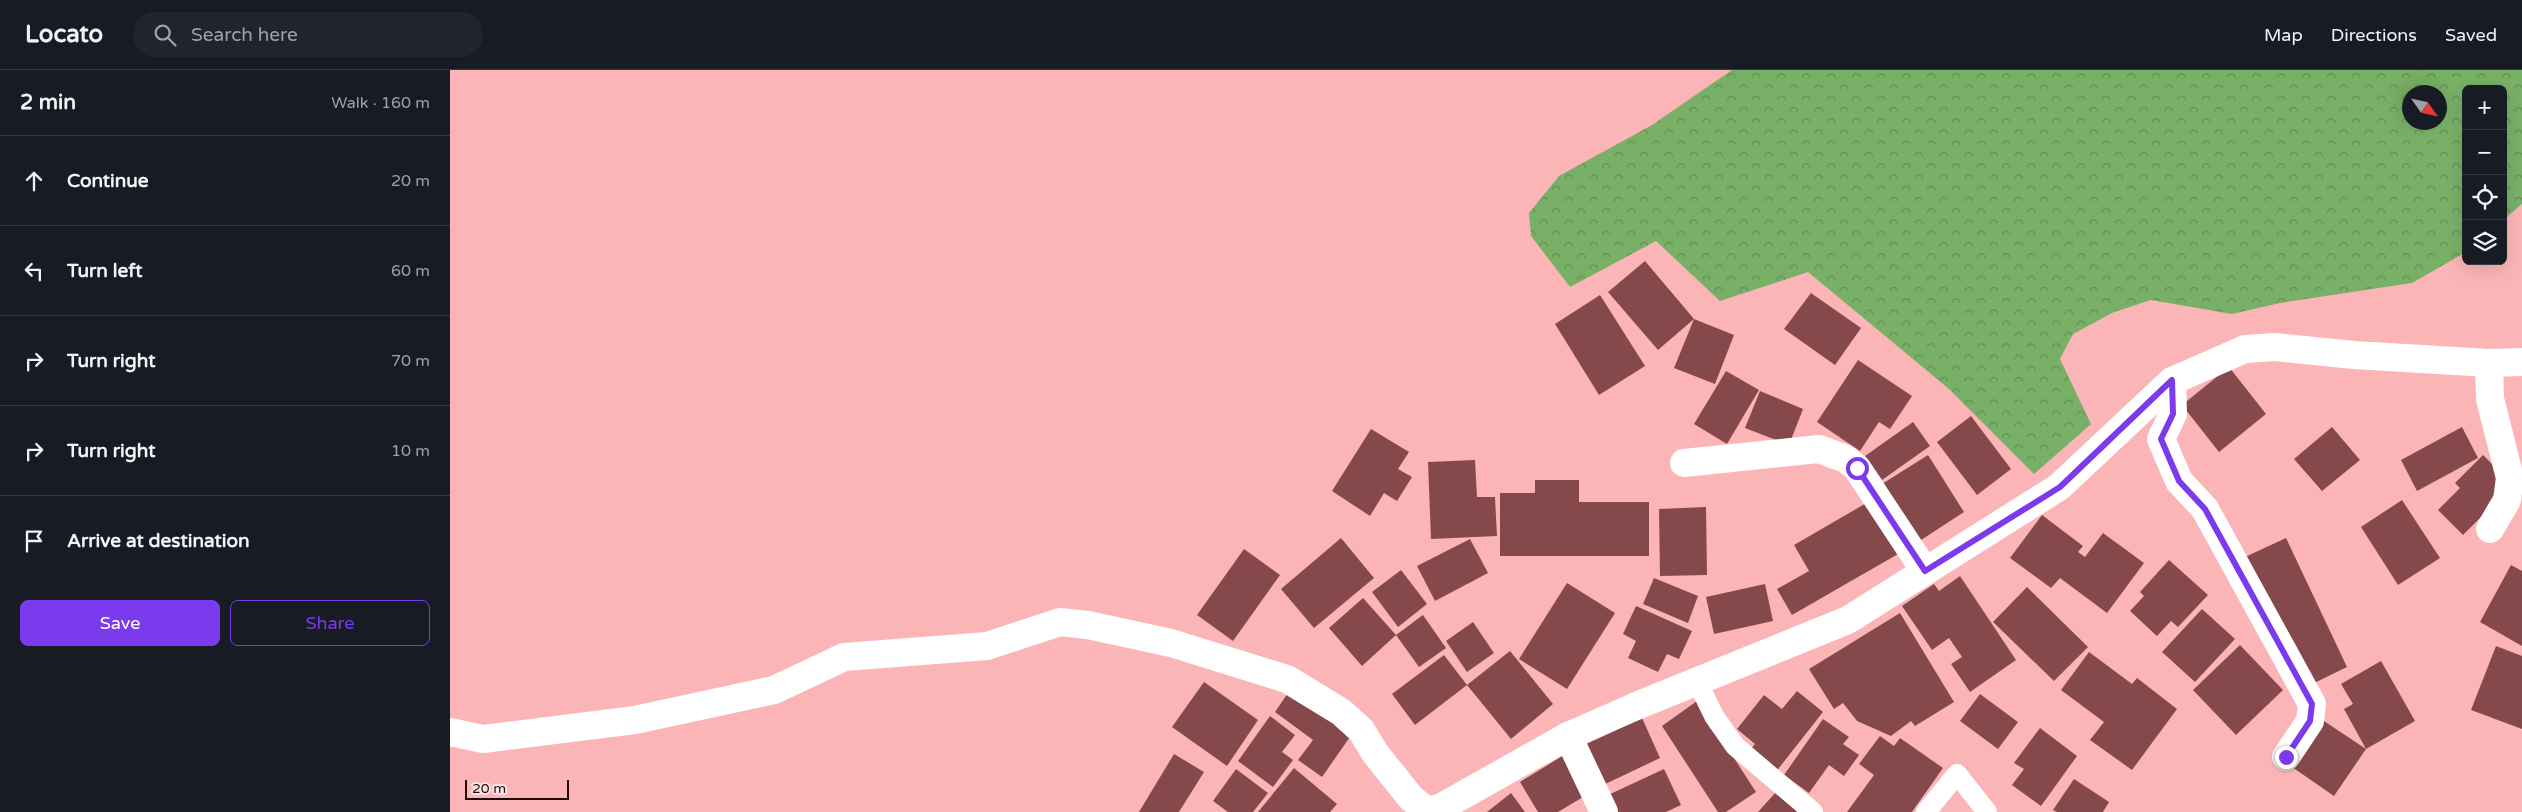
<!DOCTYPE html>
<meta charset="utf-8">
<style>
:root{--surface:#171b24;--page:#20242c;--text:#f1f3f6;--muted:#9ea1a6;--line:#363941;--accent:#7c3aed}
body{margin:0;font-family:"Varela Round",sans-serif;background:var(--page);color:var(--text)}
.controls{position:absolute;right:15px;top:15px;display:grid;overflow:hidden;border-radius:8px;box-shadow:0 5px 20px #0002}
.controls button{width:45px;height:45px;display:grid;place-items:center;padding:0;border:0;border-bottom:1px solid var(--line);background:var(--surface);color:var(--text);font:25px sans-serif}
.compass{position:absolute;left:1952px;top:15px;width:45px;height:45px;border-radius:50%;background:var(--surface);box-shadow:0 5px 20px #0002;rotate:124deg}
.scale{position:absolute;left:15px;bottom:12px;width:104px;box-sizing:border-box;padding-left:5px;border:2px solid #1f0809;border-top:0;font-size:14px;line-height:18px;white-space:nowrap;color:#1f0809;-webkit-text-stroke:4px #fce5e5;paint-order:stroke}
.stop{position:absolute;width:15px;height:15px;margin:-11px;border:4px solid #7c3aed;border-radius:50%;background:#fff}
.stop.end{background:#7c3aed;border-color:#fff;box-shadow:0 1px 5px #0008}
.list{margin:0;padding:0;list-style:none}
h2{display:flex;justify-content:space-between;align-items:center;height:65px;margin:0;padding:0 20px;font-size:21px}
h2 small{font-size:16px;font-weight:400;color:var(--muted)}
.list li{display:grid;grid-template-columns:32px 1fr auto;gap:15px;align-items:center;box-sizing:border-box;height:90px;padding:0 20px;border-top:1px solid var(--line)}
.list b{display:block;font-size:19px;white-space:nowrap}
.list em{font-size:16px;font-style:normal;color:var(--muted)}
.actions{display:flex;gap:10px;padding:15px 20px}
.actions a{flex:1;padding:11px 0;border:1px solid var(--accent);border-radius:8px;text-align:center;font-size:18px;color:var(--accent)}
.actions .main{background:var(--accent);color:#fff}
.icon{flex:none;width:28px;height:28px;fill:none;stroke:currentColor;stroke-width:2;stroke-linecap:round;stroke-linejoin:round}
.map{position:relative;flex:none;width:2072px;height:742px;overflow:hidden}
header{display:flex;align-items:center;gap:30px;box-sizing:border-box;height:70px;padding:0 25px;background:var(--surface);border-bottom:1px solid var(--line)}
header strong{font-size:24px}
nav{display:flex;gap:28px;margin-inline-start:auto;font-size:18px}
.search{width:350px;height:45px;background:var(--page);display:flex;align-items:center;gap:12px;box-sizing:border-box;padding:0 18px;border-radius:28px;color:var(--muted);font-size:19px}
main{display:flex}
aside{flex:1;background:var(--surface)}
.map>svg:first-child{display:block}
</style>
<header>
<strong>Locato</strong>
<div class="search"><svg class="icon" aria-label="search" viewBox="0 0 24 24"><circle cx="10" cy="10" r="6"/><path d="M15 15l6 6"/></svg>Search here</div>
<nav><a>Map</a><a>Directions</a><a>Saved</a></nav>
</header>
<main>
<aside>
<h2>2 min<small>Walk · 160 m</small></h2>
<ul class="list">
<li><svg class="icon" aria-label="ahead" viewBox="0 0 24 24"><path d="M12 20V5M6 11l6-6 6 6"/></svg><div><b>Continue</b></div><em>20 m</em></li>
<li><svg class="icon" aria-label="left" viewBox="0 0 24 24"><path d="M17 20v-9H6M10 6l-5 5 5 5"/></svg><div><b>Turn left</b></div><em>60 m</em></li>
<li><svg class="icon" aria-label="right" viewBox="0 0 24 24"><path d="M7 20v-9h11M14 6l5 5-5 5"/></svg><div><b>Turn right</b></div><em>70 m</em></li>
<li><svg class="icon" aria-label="right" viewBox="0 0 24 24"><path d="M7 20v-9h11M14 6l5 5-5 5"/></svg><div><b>Turn right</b></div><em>10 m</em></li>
<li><svg class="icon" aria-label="arrive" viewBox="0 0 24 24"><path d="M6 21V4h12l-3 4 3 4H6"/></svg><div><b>Arrive at destination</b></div></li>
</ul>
<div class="actions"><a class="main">Save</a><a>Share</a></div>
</aside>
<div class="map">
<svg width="2072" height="742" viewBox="0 0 2072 742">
<defs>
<pattern id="forest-crowns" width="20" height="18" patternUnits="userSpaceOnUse" patternTransform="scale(1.25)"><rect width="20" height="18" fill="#79b067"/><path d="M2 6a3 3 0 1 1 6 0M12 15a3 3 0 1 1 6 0" fill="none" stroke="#638d53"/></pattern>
</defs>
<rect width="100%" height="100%" fill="#fcb5b6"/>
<!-- forest -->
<path fill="url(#forest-crowns)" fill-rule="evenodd" d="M1282 0H2072V134L2053 150V19H2016V182L1962 213 1830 233 1782 244 1701 230 1664 242 1623 264 1610 289 1641 354 1584 404 1499 319 1358 202 1270 231 1206 171 1120 217 1081 166 1079 143 1109 106 1202 55ZM1960 22H1990V52H1960Z"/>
<!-- building -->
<g fill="#86494b">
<path d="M1195 191 1244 249 1284 265 1265 314 1224 298 1244 249 1208 280 1158 222Z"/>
<path d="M1361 223 1411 258 1385 295 1334 259Z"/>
<path d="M1150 225 1195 296 1149 325 1105 254Z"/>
<path d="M1408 290 1462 326 1440 359 1429 352 1410 381 1367 352Z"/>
<path d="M1779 297 1816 344 1769 382 1732 335Z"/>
<path d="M1276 301 1309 320 1277 374 1244 354Z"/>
<path d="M1310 321 1353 339 1339 375 1295 358Z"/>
<path d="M1521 346 1561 399 1527 425 1487 372Z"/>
<path d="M1463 352 1480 376 1432 410 1415 386Z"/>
<path d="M1882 357 1910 390 1872 421 1844 389Z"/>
<path d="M2012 357 2028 388 1967 421 1951 390Z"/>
<path d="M921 359 959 382 948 399 962 407 947 431 934 423 920 446 882 421Z"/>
<path d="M1478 385 1514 442 1468 472 1432 414Z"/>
<path d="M2033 385 2057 409 2056 422 2013 465 1988 440 2010 418 2005 413Z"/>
<path d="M1025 390 1027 427H1045L1047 466 981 469 978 392Z"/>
<path d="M1085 410H1129V432H1199V486H1050V423H1085Z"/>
<path d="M1425 428 1455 480 1342 545 1327 519 1359 501 1344 475Z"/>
<path d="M1952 430 1990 488 1948 515 1911 457Z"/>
<path d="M1256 437 1257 505 1210 506 1209 439Z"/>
<path d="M1592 445 1633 476 1628 482 1635 487 1653 463 1694 493 1657 543 1610 508 1601 518 1560 488Z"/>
<path d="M891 468 924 508 864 558 831 519Z"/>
<path d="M1836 468 1897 597 1856 617 1795 487Z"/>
<path d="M1020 469 1038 503 985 531 967 496Z"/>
<path d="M794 479 830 505 783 571 747 545Z"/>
<path d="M1719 490 1758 525 1728 557 1721 551 1707 566 1680 541 1694 526 1690 522Z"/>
<path d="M2061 495 2072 501V576L2030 552Z"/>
<path d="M951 500 977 534 948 557 922 522Z"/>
<path d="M1510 506 1566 590 1520 622 1501 594 1512 587 1499 568 1482 580 1452 536 1484 514 1489 521Z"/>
<path d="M1204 508 1248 526 1238 553 1193 534Z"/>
<path d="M1117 513 1165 543 1117 619 1069 589Z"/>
<path d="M1315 514 1323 551 1264 564 1256 527Z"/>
<path d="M1577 517 1638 577 1604 611 1543 552Z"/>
<path d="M913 528 946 565 912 596 879 558Z"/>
<path d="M1186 536 1242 561 1229 589 1217 584 1208 602 1178 588 1186 571 1173 564Z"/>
<path d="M1752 539 1785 569 1745 612 1712 582Z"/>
<path d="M1450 543 1504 632 1465 656 1461 651 1441 666 1407 651 1393 633 1384 639 1359 599Z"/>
<path d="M973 545 996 578 969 597 946 565Z"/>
<path d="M1023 552 1044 583 1017 602 996 571Z"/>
<path d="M1790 575 1833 620 1786 665 1743 620Z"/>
<path d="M2046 576 2072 586V659L2021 640Z"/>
<path d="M1060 581 1103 634 1061 669 1017 615Z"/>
<path d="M1639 582 1682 614 1687 608 1727 639 1682 700 1640 670 1654 652 1611 620Z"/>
<path d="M994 585 1017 615 965 655 942 624Z"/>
<path d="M1931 591 1965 651 1916 679 1894 639 1903 634 1891 614Z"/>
<path d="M754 612 808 650 777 696 722 657Z"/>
<path d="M840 620 902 664 872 707 848 690 863 670 825 642Z"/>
<path d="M1347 621 1373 642 1325 703 1298 682 1305 674 1287 659 1314 625 1332 639Z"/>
<path d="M1530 624 1568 652 1548 679 1510 651Z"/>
<path d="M1247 631 1306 722 1276 742H1268L1212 656Z"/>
<path d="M820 646 845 665 832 682 843 690 823 717 788 691Z"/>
<path d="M1192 648 1210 688 1149 717 1130 677Z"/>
<path d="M1373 649 1399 667 1393 674 1409 685 1394 706 1379 695 1359 723 1334 705Z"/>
<path d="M1874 651 1916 679 1884 726 1842 697Z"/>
<path d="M1590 658 1627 686 1591 736 1562 715 1574 699 1564 693Z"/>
<path d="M1430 666 1444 676 1450 668 1493 698 1462 742H1397L1424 705 1409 694Z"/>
<path d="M1119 682 1143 721 1108 742H1088L1070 712Z"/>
<path d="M724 684 754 702 729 742H689Z"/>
<path d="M844 698 887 734 880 742H808Z"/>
<path d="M786 699 818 723 803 742H778L763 731Z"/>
<path d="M1214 699 1231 735 1216 742H1163L1156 726Z"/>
<path d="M1624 709 1659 732 1653 742H1607L1603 740Z"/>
<path d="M1326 722 1348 742H1308Z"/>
<path d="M1061 723 1075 742H1037Z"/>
</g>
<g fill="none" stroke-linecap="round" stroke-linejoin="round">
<!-- lane -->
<g stroke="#fff" stroke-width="20">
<path d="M1247 611 1264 646 1285 676 1363 742"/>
<path d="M1476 742 1507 704 1537 742"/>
</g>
<!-- street -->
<g stroke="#fff" stroke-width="28">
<path d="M2039 293 2040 329 2060 408 2057 430 2040 459"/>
<path d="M1722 311 1723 344 1711 369 1729 411 1755 439 1862 634 1860 651 1836 687"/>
<path d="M1234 393 1369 379 1396 389 1407 398 1475 501"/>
<path d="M1118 666 1154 742"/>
</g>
<!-- secondary -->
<path stroke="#fff" stroke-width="28" d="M0 662 33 669 185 650 324 620 394 587 537 576 610 552 638 555 721 573 837 609 891 642 911 660 925 683 961 728 977 741 990 738 1118 666 1191 634 1398 550 1609 417 1722 311 1795 279 1825 277 1904 285 2039 293 2072 292"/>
</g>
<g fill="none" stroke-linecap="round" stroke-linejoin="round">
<!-- route -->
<path stroke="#7c3aed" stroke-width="6" d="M1407 398 1475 501 1610 417 1722 310 1723 344 1711 369 1729 411 1755 439 1862 634 1860 651 1836 687"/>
</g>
</svg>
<div class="controls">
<button>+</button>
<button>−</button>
<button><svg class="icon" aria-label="locate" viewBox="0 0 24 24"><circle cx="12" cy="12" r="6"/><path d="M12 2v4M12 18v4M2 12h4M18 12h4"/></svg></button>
<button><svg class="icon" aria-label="layers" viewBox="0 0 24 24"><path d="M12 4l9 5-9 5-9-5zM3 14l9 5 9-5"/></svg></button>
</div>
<svg class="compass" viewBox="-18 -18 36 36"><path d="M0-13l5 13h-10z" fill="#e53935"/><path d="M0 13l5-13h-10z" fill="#9ea1a6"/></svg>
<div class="scale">20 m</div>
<div class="stop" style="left:1407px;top:398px"></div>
<div class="stop end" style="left:1836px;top:687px"></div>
</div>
</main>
